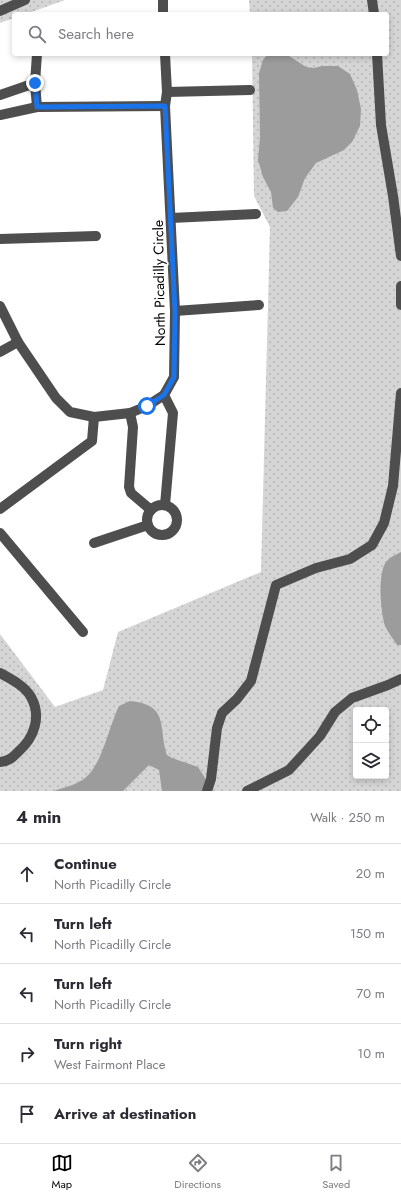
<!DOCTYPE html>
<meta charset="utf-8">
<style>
:root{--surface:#fff;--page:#f7f7f7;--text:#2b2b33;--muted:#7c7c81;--line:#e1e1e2;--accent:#000}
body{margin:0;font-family:Jost,sans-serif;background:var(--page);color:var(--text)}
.controls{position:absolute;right:12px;bottom:12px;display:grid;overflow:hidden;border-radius:4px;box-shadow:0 2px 6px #0003}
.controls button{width:36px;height:36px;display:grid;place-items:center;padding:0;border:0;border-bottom:1px solid var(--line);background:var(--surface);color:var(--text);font:20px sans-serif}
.stop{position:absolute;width:12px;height:12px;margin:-9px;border:3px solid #1a73e8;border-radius:50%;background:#fff}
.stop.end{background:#1a73e8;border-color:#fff;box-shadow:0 1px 4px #0008}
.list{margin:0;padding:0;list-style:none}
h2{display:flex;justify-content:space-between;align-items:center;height:52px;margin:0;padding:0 16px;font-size:17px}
h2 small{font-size:13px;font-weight:400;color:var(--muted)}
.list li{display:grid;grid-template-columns:26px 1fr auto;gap:12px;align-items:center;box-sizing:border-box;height:60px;padding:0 16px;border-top:1px solid var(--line)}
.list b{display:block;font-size:15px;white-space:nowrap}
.list p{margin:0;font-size:13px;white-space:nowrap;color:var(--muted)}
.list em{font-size:13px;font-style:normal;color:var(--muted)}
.icon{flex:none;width:22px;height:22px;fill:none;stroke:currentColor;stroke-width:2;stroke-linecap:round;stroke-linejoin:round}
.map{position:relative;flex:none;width:401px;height:791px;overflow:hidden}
.search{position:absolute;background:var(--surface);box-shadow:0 2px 6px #0003;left:12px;right:12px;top:12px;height:44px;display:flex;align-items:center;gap:10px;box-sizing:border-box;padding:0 14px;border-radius:4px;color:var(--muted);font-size:15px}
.sheet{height:352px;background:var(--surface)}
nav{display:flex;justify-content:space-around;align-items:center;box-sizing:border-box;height:56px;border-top:1px solid var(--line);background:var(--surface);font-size:11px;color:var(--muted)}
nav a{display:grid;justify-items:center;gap:2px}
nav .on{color:var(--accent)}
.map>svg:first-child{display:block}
</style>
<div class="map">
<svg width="401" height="791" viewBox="0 0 401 791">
<defs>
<pattern id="grass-dots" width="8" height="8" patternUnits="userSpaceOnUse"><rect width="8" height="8" fill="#d5d5d5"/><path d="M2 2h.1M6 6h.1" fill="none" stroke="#b5b5b5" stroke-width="1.8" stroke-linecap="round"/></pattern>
</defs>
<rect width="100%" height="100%" fill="#fff"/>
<!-- grass -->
<g fill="url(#grass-dots)" fill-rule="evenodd">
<path d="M0 0H65L26 14H14V18L0 23Z"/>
<path d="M249 0H401V791H0V634L55 707 103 690 118 632 261 572 270 227 254 196 252 54H387V14H250ZM356 710H386V776H356Z"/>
</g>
<!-- water -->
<g fill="#9c9c9c">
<path d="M268 54H286L306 67 314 68 322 66H338L350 74 357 90 361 109 360 126 352 142 344 150 316 163 305 178 298 197 287 211 278 212 273 208 271 192 263 177 258 160 260 137 259 73 263 60Z"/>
<path d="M401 552V645H397C393 639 388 632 385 626 381 612 377 575 386 562 390 557 395 555 401 552Z"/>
<path d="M130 701C170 705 158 727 167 755L172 758 198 767 207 781 203 791H162L159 770 149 765 123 791H54C65 787 76 785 85 778 102 765 109 726 119 706Z"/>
</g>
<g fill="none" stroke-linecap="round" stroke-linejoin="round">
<!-- minor -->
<g stroke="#4e4e4e" stroke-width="10">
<path d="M163 0V14"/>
<path d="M372 0 374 14"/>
<path d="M0 11 25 0"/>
<path d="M377 54 381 125 393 196 401 256"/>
<path d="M167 92 250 90"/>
<path d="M0 95 35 83"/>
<path d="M37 107 35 83 37 54"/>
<path d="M0 115 37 107 165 106"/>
<path d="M171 218 256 214"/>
<path d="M0 239 96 236"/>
<path d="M401 286V305"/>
<path d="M0 306 18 342 56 398 70 412 94 417 130 413 147 406 164 395 174 377 175 311 165 106 167 92 165 54"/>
<path d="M175 311 259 305"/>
<path d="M0 352 18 342"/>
<path d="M164 395 173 413 165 505"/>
<path d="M130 413 133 427 129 487 131 493 151 510"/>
<circle cx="162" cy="520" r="15"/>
<path d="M0 509 92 441 94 417"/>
<path d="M0 533 83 632"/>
<path d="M94 543 148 525"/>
<path d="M0 673C11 679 25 686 31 697 42 717 34 738 18 752 12 758 9 761 0 762"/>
<path d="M207 791 211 779 217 728 222 713 237 699 251 681 276 585 316 568 350 559 372 545 384 523 393 486 401 393"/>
<path d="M247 791 289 770 320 736 335 712 352 698 388 685 401 679"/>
</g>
</g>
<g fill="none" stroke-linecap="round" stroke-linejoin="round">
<!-- route -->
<path stroke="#1a73e8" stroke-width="5" d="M35 83 37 107 165 106 175 311 174 377 164 395 147 406"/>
</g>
<g text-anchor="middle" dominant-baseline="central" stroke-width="3.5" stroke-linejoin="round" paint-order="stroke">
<!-- street labels -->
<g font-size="14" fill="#000" stroke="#fff">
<text transform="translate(159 283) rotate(-91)">North Picadilly Circle</text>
</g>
</g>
</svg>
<div class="controls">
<button><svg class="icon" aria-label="locate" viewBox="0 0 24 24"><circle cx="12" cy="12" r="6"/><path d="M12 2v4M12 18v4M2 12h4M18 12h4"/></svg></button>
<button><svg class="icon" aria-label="layers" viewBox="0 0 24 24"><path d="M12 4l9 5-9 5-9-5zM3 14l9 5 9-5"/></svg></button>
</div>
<div class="stop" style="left:147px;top:406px"></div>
<div class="stop end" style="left:35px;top:83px"></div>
<div class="search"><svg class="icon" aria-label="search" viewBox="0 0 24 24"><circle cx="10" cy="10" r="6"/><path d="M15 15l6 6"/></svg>Search here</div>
</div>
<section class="sheet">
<h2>4 min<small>Walk · 250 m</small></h2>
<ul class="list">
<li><svg class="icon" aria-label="ahead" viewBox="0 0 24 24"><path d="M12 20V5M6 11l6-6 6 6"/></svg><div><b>Continue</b><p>North Picadilly Circle</p></div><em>20 m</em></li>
<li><svg class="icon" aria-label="left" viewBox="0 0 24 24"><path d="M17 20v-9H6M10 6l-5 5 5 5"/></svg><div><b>Turn left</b><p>North Picadilly Circle</p></div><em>150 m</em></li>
<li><svg class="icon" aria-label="left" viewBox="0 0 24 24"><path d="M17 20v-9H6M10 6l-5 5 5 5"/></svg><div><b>Turn left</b><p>North Picadilly Circle</p></div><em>70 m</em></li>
<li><svg class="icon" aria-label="right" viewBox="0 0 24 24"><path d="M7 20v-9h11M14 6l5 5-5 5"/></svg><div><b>Turn right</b><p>West Fairmont Place</p></div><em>10 m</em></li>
<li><svg class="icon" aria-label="arrive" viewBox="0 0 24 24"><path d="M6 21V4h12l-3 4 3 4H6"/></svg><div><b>Arrive at destination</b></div></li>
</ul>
</section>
<nav>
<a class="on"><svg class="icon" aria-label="map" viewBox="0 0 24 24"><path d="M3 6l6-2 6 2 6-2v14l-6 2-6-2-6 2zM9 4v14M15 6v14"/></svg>Map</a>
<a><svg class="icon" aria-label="directions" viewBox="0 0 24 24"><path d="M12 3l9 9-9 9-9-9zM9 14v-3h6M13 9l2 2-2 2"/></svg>Directions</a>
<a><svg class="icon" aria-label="saved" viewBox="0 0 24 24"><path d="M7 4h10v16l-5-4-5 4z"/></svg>Saved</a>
</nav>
